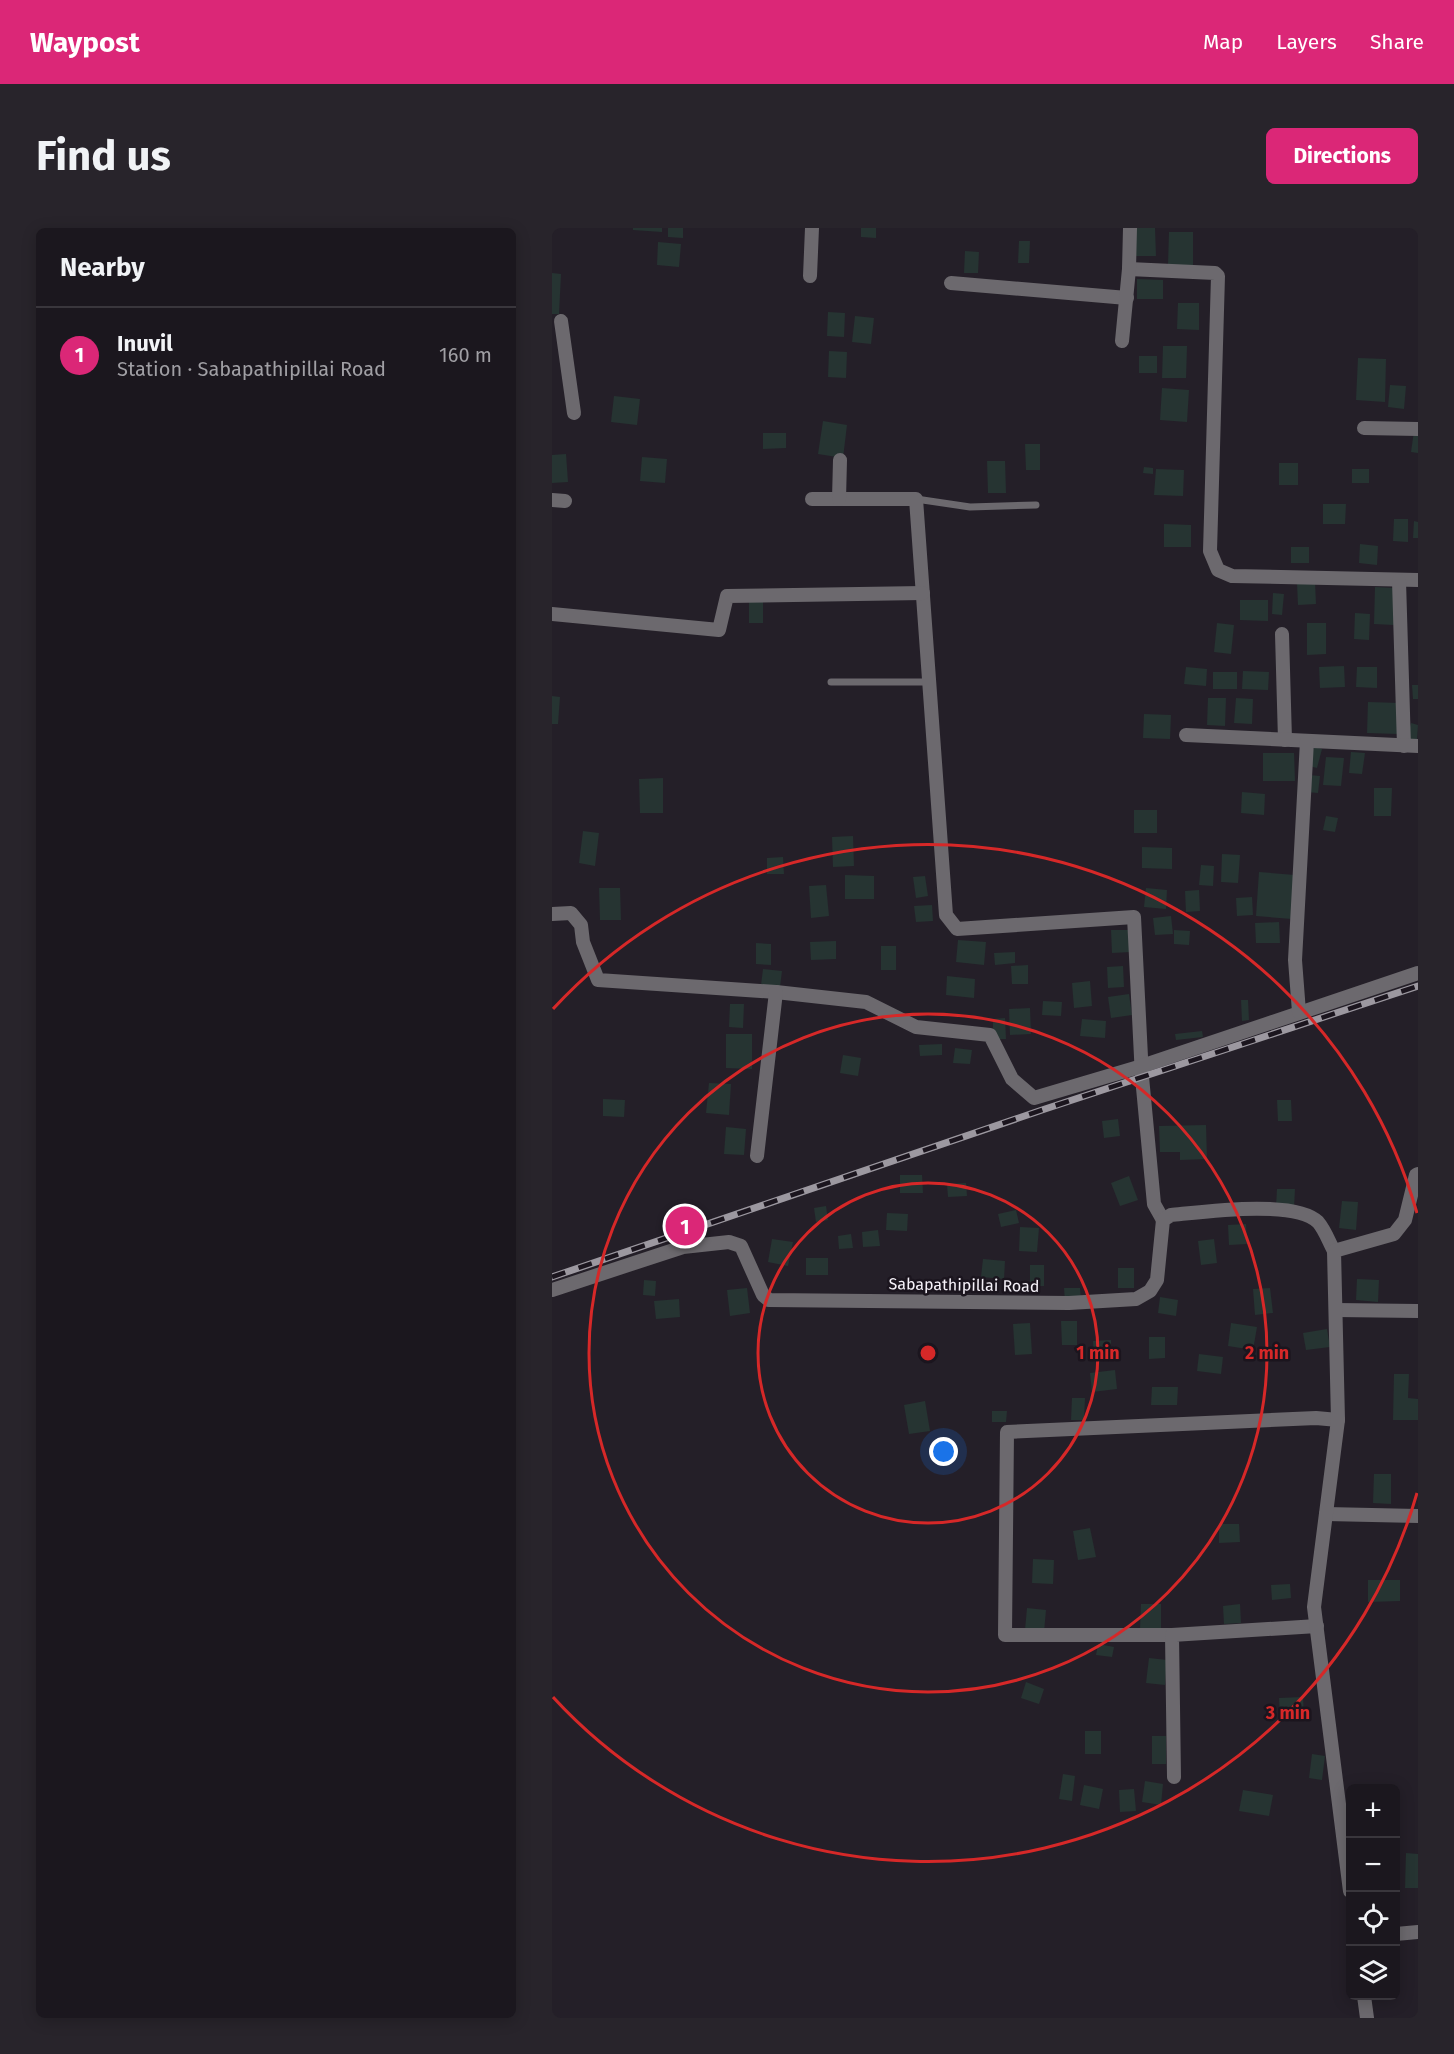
<!DOCTYPE html>
<meta charset="utf-8">
<style>
:root{--surface:#1b171e;--page:#28242b;--text:#f1f3f6;--muted:#a09fa4;--line:#39363c;--accent:#db2777}
body{margin:0;font-family:"Fira Sans",sans-serif;background:var(--page);color:var(--text)}
.controls{position:absolute;right:18px;bottom:18px;display:grid;overflow:hidden;border-radius:9px;box-shadow:0 3px 15px #0003}
.controls button{width:54px;height:54px;display:grid;place-items:center;padding:0;border:0;border-bottom:2px solid var(--line);background:var(--surface);color:var(--text);font:30px sans-serif}
.you{position:absolute;left:392px;top:1224px;width:21px;height:21px;margin:-15px;border:4px solid #fff;border-radius:50%;background:#1a73e8;box-shadow:0 0 0 9px #1a73e833}
.badge{display:grid;place-items:center;width:39px;height:39px;border-radius:50%;background:var(--accent);color:#fff;font-size:20px;font-weight:700}
.pin{position:absolute;translate:-50% -50%;border:3px solid #fff;box-shadow:0 2px 6px #0006}
.list{margin:0;padding:0;list-style:none}
h2{display:flex;justify-content:space-between;align-items:center;height:78px;margin:0;padding:0 24px;font-size:26px}
h2 small{font-size:20px;font-weight:400;color:var(--muted)}
.list li{display:grid;grid-template-columns:39px 1fr auto;gap:18px;align-items:center;box-sizing:border-box;height:96px;padding:0 24px;border-top:2px solid var(--line)}
.list b{display:block;font-size:22px;white-space:nowrap}
.list p{margin:0;font-size:20px;white-space:nowrap;color:var(--muted)}
.list em{font-size:20px;font-style:normal;color:var(--muted)}
.icon{flex:none;width:33px;height:33px;fill:none;stroke:currentColor;stroke-width:2;stroke-linecap:round;stroke-linejoin:round}
.map{position:relative;flex:none;width:866px;height:1790px;overflow:hidden;border-radius:9px}
header{display:flex;align-items:center;gap:36px;box-sizing:border-box;height:84px;padding:0 30px;background:var(--accent);color:#fff}
header strong{font-size:28px}
nav{display:flex;gap:33px;margin-inline-start:auto;font-size:21px}
.intro{display:flex;align-items:center;justify-content:space-between;box-sizing:border-box;height:144px;padding:0 36px}
h1{margin:0;font-size:42px}
.button{padding:15px 27px;border-radius:9px;background:var(--accent);color:#fff;font-size:21px;font-weight:700}
main{display:flex;gap:36px;padding:0 36px}
aside{flex:1;background:var(--surface);border-radius:9px;box-shadow:0 3px 15px #0003}
.map>svg:first-child{display:block}
</style>
<header>
<strong>Waypost</strong>
<nav><a>Map</a><a>Layers</a><a>Share</a></nav>
</header>
<div class="intro"><h1>Find us</h1><a class="button">Directions</a></div>
<main>
<aside>
<h2>Nearby<small></small></h2>
<ul class="list">
<li><span class="badge">1</span><div><b>Inuvil</b><p>Station · Sabapathipillai Road</p></div><em>160 m</em></li>
</ul>
</aside>
<div class="map">
<svg width="866" height="1790" viewBox="0 0 866 1790">
<rect width="100%" height="100%" fill="#241f28"/>
<!-- building -->
<g fill="#263432">
<path d="M81 0H110V4L81 2Z"/>
<path d="M116 0H131V10L116 9Z"/>
<path d="M309 0H324V10L309 9Z"/>
<path d="M581 0H603L604 28H582Z"/>
<path d="M617 4H641V38L616 37Z"/>
<path d="M467 13H478L477 35H466Z"/>
<path d="M106 14 129 16 127 39 105 37Z"/>
<path d="M413 23 427 24 426 45H412Z"/>
<path d="M0 45 9 46 7 86H0Z"/>
<path d="M585 51 611 52V71H585Z"/>
<path d="M626 75H647V102L625 101Z"/>
<path d="M276 84 293 85 292 109 275 108Z"/>
<path d="M303 88 322 90 319 116 300 114Z"/>
<path d="M611 118H635L634 150H610Z"/>
<path d="M277 123 295 124 294 150 276 149Z"/>
<rect x="587" y="128" width="18" height="17"/>
<path d="M806 130 834 131 833 174 804 172Z"/>
<path d="M838 157 854 158 852 181 836 179Z"/>
<path d="M610 160 637 162 635 194 608 192Z"/>
<path d="M62 168 88 171 85 197 59 194Z"/>
<path d="M271 193 295 197 291 230 266 226Z"/>
<path d="M862 203 866 204V225L859 224Z"/>
<path d="M211 205H234V220L211 221Z"/>
<path d="M473 216H488V242H474Z"/>
<path d="M14 226 16 254 0 255V227Z"/>
<path d="M90 229 115 231 113 255 88 253Z"/>
<path d="M435 233H453L454 265H436Z"/>
<rect x="727" y="235" width="19" height="22"/>
<path d="M592 239 601 240V246L591 245Z"/>
<path d="M604 241 632 242 631 268 602 267Z"/>
<rect x="800" y="241" width="17" height="14"/>
<path d="M771 276H794L793 296H771Z"/>
<path d="M842 291H856V314L841 313Z"/>
<path d="M862 293 866 294V310H861Z"/>
<path d="M612 296 639 297V319H612Z"/>
<path d="M808 316 826 318 825 337 807 335Z"/>
<rect x="739" y="319" width="18" height="16"/>
<path d="M763 354 764 376 746 377 745 355Z"/>
<path d="M823 359 843 360 842 397 822 396Z"/>
<path d="M721 365 732 366 730 387 720 386Z"/>
<path d="M197 371 211 372V395H197Z"/>
<path d="M688 372H716V393L688 392Z"/>
<path d="M803 385 818 386 817 412 802 411Z"/>
<path d="M665 395 682 397 679 426 662 424Z"/>
<path d="M755 395H774V426L755 427Z"/>
<path d="M792 438 793 459 768 460 767 439Z"/>
<path d="M634 439 655 441 654 458 632 456Z"/>
<path d="M805 439H825V460L804 459Z"/>
<path d="M691 443 717 444 716 462 690 461Z"/>
<rect x="661" y="444" width="24" height="17"/>
<path d="M860 457H866V471H861Z"/>
<path d="M0 468 8 469 6 496H0Z"/>
<path d="M656 470H674L673 498 655 497Z"/>
<path d="M684 470 701 471 700 496 682 495Z"/>
<path d="M816 474 848 475 846 506 815 505Z"/>
<path d="M592 486 619 487 618 511 591 510Z"/>
<path d="M859 495 866 497 865 513 855 510Z"/>
<path d="M762 519 770 521 765 540 757 538Z"/>
<path d="M799 524 813 525 810 546 797 545Z"/>
<path d="M711 525H742L743 553H711Z"/>
<path d="M774 529 792 530 789 558 771 557Z"/>
<path d="M757 547 768 548 766 565 755 564Z"/>
<path d="M111 550V585H88L87 551Z"/>
<path d="M822 560H840L839 588H822Z"/>
<path d="M690 564 713 566 712 587 689 585Z"/>
<rect x="582" y="582" width="23" height="23"/>
<path d="M774 588 786 590 783 604 771 602Z"/>
<path d="M31 603 47 605 43 638 27 635Z"/>
<path d="M301 608 302 638 281 639 280 609Z"/>
<path d="M590 619 620 620V641L590 640Z"/>
<path d="M670 626 688 627 686 655 669 654Z"/>
<path d="M231 629 232 646H215V630Z"/>
<path d="M649 637 662 638 661 658 647 657Z"/>
<path d="M707 644 743 647 740 691 704 688Z"/>
<path d="M293 647 322 648V671H293Z"/>
<path d="M373 648 376 668 364 670 361 649Z"/>
<path d="M274 657 277 688 259 690 257 658Z"/>
<path d="M47 660H68L69 692H48Z"/>
<path d="M594 660 615 662 614 681 592 679Z"/>
<path d="M647 662 648 683 634 684 633 663Z"/>
<path d="M700 669 701 687 685 688 684 670Z"/>
<path d="M380 677 381 693 364 694 362 678Z"/>
<path d="M619 688 621 706 603 707 601 690Z"/>
<path d="M727 694 728 715H704L703 695Z"/>
<path d="M559 702H578L579 724 560 725Z"/>
<path d="M622 702 638 703 637 717 622 716Z"/>
<path d="M406 712 434 714 432 737 404 734Z"/>
<path d="M284 713V731L259 732 258 714Z"/>
<path d="M204 715 219 716V737L204 736Z"/>
<rect x="329" y="718" width="15" height="24"/>
<path d="M463 724V735L443 737 442 725Z"/>
<path d="M476 737V756H460L459 738Z"/>
<path d="M571 738 572 759 556 760 555 739Z"/>
<path d="M211 741 230 743 228 759 209 757Z"/>
<path d="M395 748 423 751 422 770 394 767Z"/>
<path d="M538 753 540 778 522 780 520 755Z"/>
<path d="M577 766 580 787 559 790 556 769Z"/>
<path d="M689 772H696L697 792 690 793Z"/>
<path d="M491 773 510 774 509 788 490 787Z"/>
<path d="M178 776H192L191 800 177 799Z"/>
<path d="M478 780 479 806 458 807 457 781Z"/>
<path d="M453 790 454 811H441V791Z"/>
<path d="M530 791 554 793 553 810 528 808Z"/>
<path d="M650 803 651 809 624 812 623 806Z"/>
<path d="M174 806H200V841L174 840Z"/>
<path d="M390 816V827L368 828 367 817Z"/>
<path d="M403 820 420 822 418 836 401 835Z"/>
<path d="M291 827 309 830 306 848 288 845Z"/>
<path d="M157 855 179 856 177 887 154 885Z"/>
<path d="M51 871 73 872 72 889 51 888Z"/>
<path d="M725 872H739L740 893H726Z"/>
<path d="M566 891 568 908 552 910 550 893Z"/>
<path d="M654 897 655 931 628 932V924H608L607 898Z"/>
<path d="M174 899 194 901 192 927 172 926Z"/>
<path d="M348 947H370L371 965H348Z"/>
<path d="M577 948 586 972 568 978 559 955Z"/>
<path d="M414 955 415 968 396 969 395 956Z"/>
<path d="M725 961H743L742 980 724 979Z"/>
<path d="M790 973 806 974 804 1002 787 1000Z"/>
<path d="M274 978 276 992 264 994 262 980Z"/>
<path d="M464 982 467 995 449 999 446 986Z"/>
<path d="M335 985 356 986 355 1003 334 1002Z"/>
<path d="M694 996 695 1016 677 1017 676 997Z"/>
<path d="M468 999 487 1000 485 1024 467 1023Z"/>
<path d="M326 1002 328 1018 311 1019 310 1004Z"/>
<path d="M299 1006 301 1020 287 1021 286 1008Z"/>
<path d="M220 1011 241 1014 236 1038 216 1034Z"/>
<path d="M662 1011 665 1035 649 1037 646 1013Z"/>
<rect x="254" y="1030" width="22" height="17"/>
<path d="M431 1031 453 1033 452 1051 429 1049Z"/>
<rect x="478" y="1037" width="14" height="21"/>
<rect x="566" y="1040" width="16" height="20"/>
<path d="M805 1051 827 1052 826 1074 804 1072Z"/>
<path d="M92 1052 104 1053 103 1068 91 1067Z"/>
<path d="M195 1060 198 1085 178 1088 175 1062Z"/>
<path d="M512 1060H528L529 1073H513Z"/>
<path d="M718 1060 721 1085 703 1087 701 1061Z"/>
<path d="M608 1069 626 1072 624 1088 606 1085Z"/>
<path d="M127 1071 128 1089 104 1091 102 1073Z"/>
<path d="M509 1093H525V1117H510Z"/>
<path d="M478 1095 480 1126 463 1127 461 1096Z"/>
<path d="M679 1095 705 1099 701 1122 676 1118Z"/>
<path d="M775 1101 778 1119 754 1122 751 1105Z"/>
<path d="M597 1109H613V1130L597 1131Z"/>
<path d="M559 1112V1129H542L541 1113Z"/>
<path d="M647 1126 671 1129 669 1146 645 1143Z"/>
<path d="M563 1142 565 1161 540 1164 538 1145Z"/>
<path d="M842 1146H857L856 1170 866 1171V1192H841Z"/>
<path d="M600 1159H626L625 1177H599Z"/>
<path d="M520 1170H533L532 1192H519Z"/>
<path d="M373 1173 378 1203 357 1206 352 1177Z"/>
<path d="M440 1183H455L454 1194H440Z"/>
<path d="M822 1246H839V1276L821 1275Z"/>
<path d="M667 1296H687L688 1314 667 1315Z"/>
<path d="M538 1300 544 1329 526 1332 521 1303Z"/>
<path d="M481 1331 502 1332 501 1356 480 1355Z"/>
<path d="M816 1352H848V1373L816 1374Z"/>
<path d="M738 1356 739 1370 720 1372 719 1357Z"/>
<path d="M589 1376H609V1402L588 1401Z"/>
<path d="M688 1376 689 1395 672 1396 671 1378Z"/>
<path d="M475 1380 494 1382 492 1404 473 1402Z"/>
<path d="M546 1416 562 1419 560 1429 544 1427Z"/>
<path d="M597 1430 615 1432 613 1457 594 1455Z"/>
<path d="M474 1454 492 1461 487 1476 469 1470Z"/>
<path d="M751 1469 752 1489 728 1490 727 1470Z"/>
<rect x="533" y="1503" width="16" height="23"/>
<rect x="600" y="1508" width="14" height="28"/>
<path d="M760 1526 773 1528 770 1552 757 1550Z"/>
<path d="M511 1546 523 1548 520 1573 507 1571Z"/>
<path d="M593 1553 611 1556 609 1577 590 1574Z"/>
<path d="M532 1557 551 1561 547 1581 528 1577Z"/>
<path d="M582 1561 584 1583 568 1584 567 1562Z"/>
<path d="M691 1562 721 1567 717 1588 687 1583Z"/>
<path d="M854 1625 866 1626V1660H853Z"/>
</g>
<g fill="none" stroke-linecap="round" stroke-linejoin="round">
<!-- service -->
<g stroke="#6c696e" stroke-width="7">
<path d="M364 271 418 279 484 277"/>
<path d="M279 454H378"/>
</g>
<!-- minor -->
<g stroke="#6c696e" stroke-width="14">
<path d="M577 41 663 45 666 48 658 323 666 342 680 348 866 352"/>
<path d="M258 48 260 0"/>
<path d="M399 55 575 70"/>
<path d="M9 93 22 185"/>
<path d="M570 113 577 41 578 0"/>
<path d="M812 200 866 201"/>
<path d="M260 271H364L394 687 405 701 582 689 590 849 602 976 611 992"/>
<path d="M287 271 288 232"/>
<path d="M0 272 13 273"/>
<path d="M847 353 852 518"/>
<path d="M0 386 167 402 175 368 371 365"/>
<path d="M730 406 733 512"/>
<path d="M634 507 866 518"/>
<path d="M0 686 19 685 29 697 31 714 46 752 224 764 314 774 364 799 438 807 460 851 482 870 590 838 866 745"/>
<path d="M747 784 743 732 755 513"/>
<path d="M205 928 224 764"/>
<path d="M0 1062 131 1019 177 1014 189 1018 211 1067 217 1072 517 1075 584 1071 598 1063 605 1052 611 992 619 987C650 984 743 971 766 994 773 1002 777 1014 782 1023"/>
<path d="M784 1082 866 1083"/>
<path d="M774 1286 866 1288"/>
<path d="M620 1407H453L455 1204 764 1190 786 1192"/>
<path d="M622 1549 620 1407 765 1398"/>
<path d="M798 1663 762 1379 786 1192 782 1023 842 1006 853 992 864 947 866 946"/>
<path d="M844 1706 866 1704"/>
<path d="M812 1768 815 1790"/>
</g>
<!-- rail casing -->
<g stroke="#9c98a0" stroke-width="7">
<path id="rail" d="M0 1049 493 881 866 758"/>
</g>
<!-- rail -->
<use href="#rail" stroke="#1b151e" stroke-width="4.5" stroke-dasharray="14" stroke-linecap="butt"/>
</g>
<!-- distance rings -->
<g fill="none" stroke="#d62828" stroke-width="3">
<circle cx="376" cy="1125" r="170"/>
<circle cx="376" cy="1125" r="339"/>
<path d="M865 1265A509 509 0 0 1 1 1469M1 781A509 509 0 0 1 865 985"/>
</g>
<g text-anchor="middle" dominant-baseline="central" stroke-width="5" stroke-linejoin="round" paint-order="stroke">
<!-- street labels -->
<g font-size="16" fill="#f6f2f9" stroke="#1b151e">
<text transform="translate(412 1057) rotate(1)">Sabapathipillai Road</text>
</g>
</g>
<circle cx="376" cy="1125" r="9" fill="#d62828" stroke="#1b151e" stroke-width="3"/>
<g font-size="18" text-anchor="middle" font-weight="bold" fill="#d62828" stroke="#1b151e" stroke-width="5" stroke-linejoin="round" paint-order="stroke">
<text x="546" y="1131">1 min</text>
<text x="715" y="1131">2 min</text>
<text x="736" y="1491">3 min</text>
</g>
</svg>
<div class="controls">
<button>+</button>
<button>−</button>
<button><svg class="icon" aria-label="locate" viewBox="0 0 24 24"><circle cx="12" cy="12" r="6"/><path d="M12 2v4M12 18v4M2 12h4M18 12h4"/></svg></button>
<button><svg class="icon" aria-label="layers" viewBox="0 0 24 24"><path d="M12 4l9 5-9 5-9-5zM3 14l9 5 9-5"/></svg></button>
</div>
<div class="you"></div>
<div class="pin badge" style="left:133px;top:998px">1</div>
</div>
</main>
